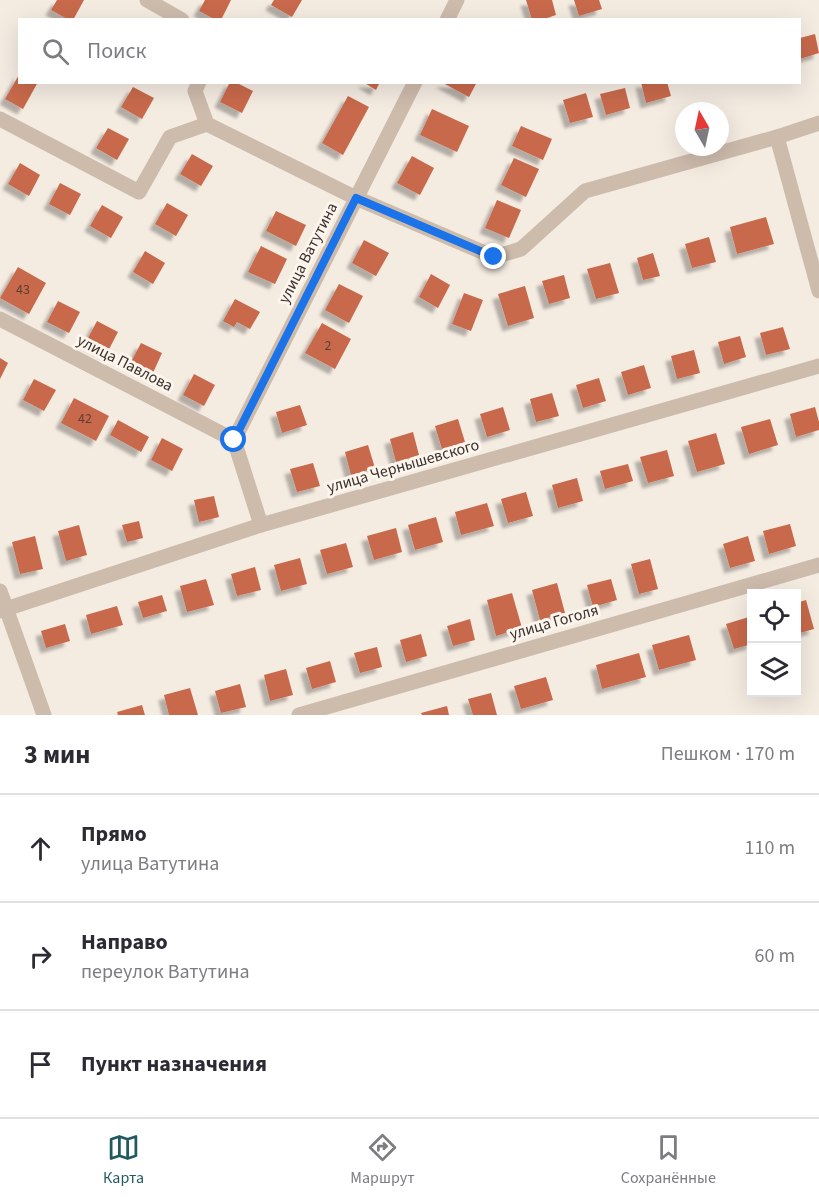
<!DOCTYPE html>
<html lang="ru">
<meta charset="utf-8">
<style>
:root{--surface:#fff;--page:#f7f7f7;--text:#2b2b33;--muted:#7c7c81;--line:#e1e1e2;--accent:#1f5a5e}
body{margin:0;font-family:"Source Sans 3",sans-serif;background:var(--page);color:var(--text)}
.controls{position:absolute;right:18px;bottom:18px;display:grid;overflow:hidden;border-radius:0px;box-shadow:0 6px 24px #0002}
.controls button{width:54px;height:54px;display:grid;place-items:center;padding:0;border:0;border-bottom:2px solid var(--line);background:var(--surface);color:var(--text);font:30px sans-serif}
.compass{position:absolute;left:675px;top:102px;width:54px;height:54px;border-radius:50%;background:var(--surface);box-shadow:0 6px 24px #0002;rotate:351deg}
.stop{position:absolute;width:18px;height:18px;margin:-14px;border:4px solid #1a73e8;border-radius:50%;background:#fff}
.stop.end{background:#1a73e8;border-color:#fff;box-shadow:0 2px 6px #0008}
.list{margin:0;padding:0;list-style:none}
h2{display:flex;justify-content:space-between;align-items:center;height:78px;margin:0;padding:0 24px;font-size:26px}
h2 small{font-size:20px;font-weight:400;color:var(--muted)}
.list li{display:grid;grid-template-columns:39px 1fr auto;gap:18px;align-items:center;box-sizing:border-box;height:108px;padding:0 24px;border-top:2px solid var(--line)}
.list b{display:block;font-size:22px;white-space:nowrap}
.list p{margin:0;font-size:20px;white-space:nowrap;color:var(--muted)}
.list em{font-size:20px;font-style:normal;color:var(--muted)}
.icon{flex:none;width:33px;height:33px;fill:none;stroke:currentColor;stroke-width:2;stroke-linecap:round;stroke-linejoin:round}
.map{position:relative;flex:none;width:819px;height:715px;overflow:hidden}
.search{position:absolute;background:var(--surface);box-shadow:0 6px 24px #0002;left:18px;right:18px;top:18px;height:66px;display:flex;align-items:center;gap:15px;box-sizing:border-box;padding:0 21px;border-radius:0px;color:var(--muted);font-size:22px}
.sheet{height:402px;background:var(--surface)}
nav{display:flex;justify-content:space-around;align-items:center;box-sizing:border-box;height:84px;border-top:2px solid var(--line);background:var(--surface);font-size:16px;color:var(--muted)}
nav a{display:grid;justify-items:center;gap:3px}
nav .on{color:var(--accent)}
.map>svg:first-child{display:block}
</style>
<div class="map">
<svg width="819" height="715" viewBox="0 0 819 715">
<defs>
<filter id="shadow"><feDropShadow dx="-5.5" dy="5.5" stdDeviation="1.5" flood-color="#0004"/></filter>
</defs>
<rect width="100%" height="100%" fill="#f4ebe1"/>
<!-- building -->
<g fill="#c8694b" filter="url(#shadow)">
<path d="M57 0H84L73 20H69L51 10Z"/>
<path d="M205 0H231L221 20H216L199 11Z"/>
<path d="M274 0H302L292 17 271 5Z"/>
<path d="M526 0H552L556 15 541 20H532Z"/>
<path d="M574 0H599L602 9 579 16Z"/>
<path d="M815 34 819 53 800 59V38Z"/>
<path d="M20 73V82H38L23 109 5 99Z"/>
<path d="M230 82H235L253 91 242 113 220 102Z"/>
<path d="M363 82H380L376 90Z"/>
<path d="M441 82H477L469 97Z"/>
<path d="M641 82H667L671 96 646 103Z"/>
<path d="M133 87 154 98 142 119 121 107Z"/>
<path d="M625 88 630 108 606 115 600 94Z"/>
<path d="M586 93 593 117 570 123 563 100Z"/>
<path d="M348 96 369 107 343 155 322 143Z"/>
<path d="M432 109 469 126 457 152 420 135Z"/>
<path d="M521 126 552 139 543 160 512 146Z"/>
<path d="M108 128 129 139 117 160 96 148Z"/>
<path d="M192 154 213 166 201 186 180 174Z"/>
<path d="M412 156 434 168 420 195 397 183Z"/>
<path d="M514 158 539 169 526 197 501 185Z"/>
<path d="M20 163 40 175 29 196 8 184Z"/>
<path d="M60 183 81 194 70 215 49 204Z"/>
<path d="M497 200 521 210 509 238 485 228Z"/>
<path d="M167 203 188 215 176 236 155 224Z"/>
<path d="M102 205 123 217 111 238 90 226Z"/>
<path d="M276 211 306 225 296 246 266 231Z"/>
<path d="M766 217 774 244 737 254 730 227Z"/>
<path d="M709 237 716 262 692 268 685 244Z"/>
<path d="M364 240 389 253 376 276 352 263Z"/>
<path d="M261 246 287 259 275 284 248 272Z"/>
<path d="M145 251 165 263 153 284 133 272Z"/>
<path d="M653 253 660 276 643 280 637 258Z"/>
<path d="M610 263 619 293 596 299 587 269Z"/>
<path d="M18 267 46 283 29 314 0 298Z"/>
<path d="M431 274 450 285 438 308 419 297Z"/>
<path d="M564 275 570 298 549 304 542 281Z"/>
<path d="M339 284 363 296 349 323 325 310Z"/>
<path d="M525 286 534 318 508 326 498 294Z"/>
<path d="M464 293 483 300 471 331 452 324Z"/>
<path d="M235 299 260 312 250 329 237 322 234 327 223 321Z"/>
<path d="M58 301 80 312 69 333 47 322Z"/>
<path d="M97 321 118 332 107 353 86 342Z"/>
<path d="M322 323 351 339 335 369 305 353Z"/>
<path d="M783 327 790 349 766 355 760 333Z"/>
<path d="M740 336 746 357 724 364 718 342Z"/>
<path d="M141 343 162 353 152 375 130 364Z"/>
<path d="M694 350 700 373 677 379 671 356Z"/>
<path d="M0 358 8 363 0 379Z"/>
<path d="M644 365 651 388 628 395 621 372Z"/>
<path d="M194 374 215 385 204 406 183 395Z"/>
<path d="M599 378 606 401 583 408 576 385Z"/>
<path d="M34 379 56 390 44 411 23 400Z"/>
<path d="M552 393 559 416 536 422 530 399Z"/>
<path d="M74 398 109 416 96 441 61 423Z"/>
<path d="M300 405 307 425 282 433 276 412Z"/>
<path d="M503 407 510 430 487 437 480 414Z"/>
<path d="M815 407 819 422V430L796 437 790 414Z"/>
<path d="M458 419 465 442 442 449 435 426Z"/>
<path d="M770 419 778 445 749 454 741 427Z"/>
<path d="M118 420 149 437 141 452 110 435Z"/>
<path d="M413 432 419 455 396 462 390 439Z"/>
<path d="M716 433 725 464 697 472 688 441Z"/>
<path d="M162 438 183 449 172 471 151 460Z"/>
<path d="M368 445 375 468 351 475 345 452Z"/>
<path d="M667 450 674 476 648 483 640 457Z"/>
<path d="M313 463 320 486 297 492 290 469Z"/>
<path d="M628 464 633 481 605 489 600 471Z"/>
<path d="M577 478 583 501 558 508 552 485Z"/>
<path d="M526 492 533 516 508 523 501 499Z"/>
<path d="M214 496 219 517 199 522 194 500Z"/>
<path d="M487 503 494 526 461 535 455 512Z"/>
<path d="M436 517 443 542 415 550 408 525Z"/>
<path d="M139 521 143 538 127 542 122 525Z"/>
<path d="M790 524 796 546 769 554 763 531Z"/>
<path d="M79 525 87 555 66 561 58 531Z"/>
<path d="M396 528 402 552 374 560 367 536Z"/>
<path d="M35 536 43 569 20 574 12 542Z"/>
<path d="M748 536 755 561 730 568 723 544Z"/>
<path d="M346 543 353 567 327 574 320 550Z"/>
<path d="M300 558 307 584 281 591 274 565Z"/>
<path d="M650 559 658 589 639 594 631 564Z"/>
<path d="M255 567 261 590 237 596 231 574Z"/>
<path d="M206 579 214 605 187 612 180 586Z"/>
<path d="M611 579 617 600 593 607 587 585Z"/>
<path d="M557 583 565 613 540 620 532 590Z"/>
<path d="M512 593 522 628 496 636 487 600Z"/>
<path d="M162 595 167 611 143 618 138 602Z"/>
<path d="M806 600 814 629 796 634V603Z"/>
<path d="M117 606 123 625 91 634 86 615Z"/>
<path d="M752 616V644L734 649 726 624Z"/>
<path d="M470 619 475 640 453 646 447 626Z"/>
<path d="M65 624 70 641 46 648 41 631Z"/>
<path d="M421 634 427 656 406 662 400 640Z"/>
<path d="M689 635 696 660 659 670 652 645Z"/>
<path d="M377 647 382 667 360 673 354 653Z"/>
<path d="M639 653 646 677 602 689 596 665Z"/>
<path d="M330 661 336 682 312 689 306 668Z"/>
<path d="M286 669 293 695 270 701 264 675Z"/>
<path d="M546 677 553 700 521 709 514 686Z"/>
<path d="M240 684 246 707 221 713 215 691Z"/>
<path d="M190 688 198 715H169L164 695Z"/>
<path d="M491 693 497 715H473L468 699Z"/>
<path d="M142 705 145 715H118L117 712Z"/>
<path d="M447 706 449 715H422L421 713Z"/>
</g>
<g fill="none" stroke-linecap="round" stroke-linejoin="round">
<!-- minor -->
<g stroke="#cdbbac" stroke-width="15">
<path d="M147 0 182 20"/>
<path d="M447 20 457 0"/>
<path d="M0 119 139 192 170 137 207 124 195 91 199 82"/>
<path d="M207 124 356 198 494 257 521 249 585 191 777 137 819 123"/>
<path d="M777 137 819 291"/>
<path d="M0 319 234 440"/>
<path d="M234 440 415 82"/>
<path d="M234 440 261 525"/>
<path d="M0 591 44 715"/>
<path d="M0 611 261 525 819 366"/>
<path d="M299 715 819 565"/>
</g>
</g>
<g fill="none" stroke-linecap="round" stroke-linejoin="round">
<!-- route -->
<path stroke="#1a73e8" stroke-width="8" d="M234 440 356 198 494 257"/>
</g>
<g text-anchor="middle" dominant-baseline="central" stroke-width="6" stroke-linejoin="round" paint-order="stroke">
<!-- number labels -->
<g font-size="14" fill="#5e3e33">
<text x="23" y="290">43</text>
<text x="328" y="346">2</text>
<text x="85" y="419">42</text>
</g>
<!-- street labels -->
<g font-size="16" fill="#3b302b" stroke="#fbf5ee">
<text transform="translate(308 253) rotate(-63)">улица Ватутина</text>
<text transform="translate(125 363) rotate(27)">улица Павлова</text>
<text transform="translate(403 466) rotate(-16)">улица Чернышевского</text>
<text transform="translate(554 622) rotate(-16)">улица Гоголя</text>
</g>
</g>
</svg>
<div class="controls">
<button><svg class="icon" aria-label="locate" viewBox="0 0 24 24"><circle cx="12" cy="12" r="6"/><path d="M12 2v4M12 18v4M2 12h4M18 12h4"/></svg></button>
<button><svg class="icon" aria-label="layers" viewBox="0 0 24 24"><path d="M12 4l9 5-9 5-9-5zM3 14l9 5 9-5"/></svg></button>
</div>
<svg class="compass" viewBox="-18 -18 36 36"><path d="M0-13l5 13h-10z" fill="#e53935"/><path d="M0 13l5-13h-10z" fill="#7c7c81"/></svg>
<div class="stop" style="left:234px;top:440px"></div>
<div class="stop end" style="left:494px;top:257px"></div>
<div class="search"><svg class="icon" aria-label="search" viewBox="0 0 24 24"><circle cx="10" cy="10" r="6"/><path d="M15 15l6 6"/></svg>Поиск</div>
</div>
<section class="sheet">
<h2>3 мин<small>Пешком · 170 m</small></h2>
<ul class="list">
<li><svg class="icon" aria-label="ahead" viewBox="0 0 24 24"><path d="M12 20V5M6 11l6-6 6 6"/></svg><div><b>Прямо</b><p>улица Ватутина</p></div><em>110 m</em></li>
<li><svg class="icon" aria-label="right" viewBox="0 0 24 24"><path d="M7 20v-9h11M14 6l5 5-5 5"/></svg><div><b>Направо</b><p>переулок Ватутина</p></div><em>60 m</em></li>
<li><svg class="icon" aria-label="arrive" viewBox="0 0 24 24"><path d="M6 21V4h12l-3 4 3 4H6"/></svg><div><b>Пункт назначения</b></div></li>
</ul>
</section>
<nav>
<a class="on"><svg class="icon" aria-label="map" viewBox="0 0 24 24"><path d="M3 6l6-2 6 2 6-2v14l-6 2-6-2-6 2zM9 4v14M15 6v14"/></svg>Карта</a>
<a><svg class="icon" aria-label="directions" viewBox="0 0 24 24"><path d="M12 3l9 9-9 9-9-9zM9 14v-3h6M13 9l2 2-2 2"/></svg>Маршрут</a>
<a><svg class="icon" aria-label="saved" viewBox="0 0 24 24"><path d="M7 4h10v16l-5-4-5 4z"/></svg>Сохранённые</a>
</nav>
